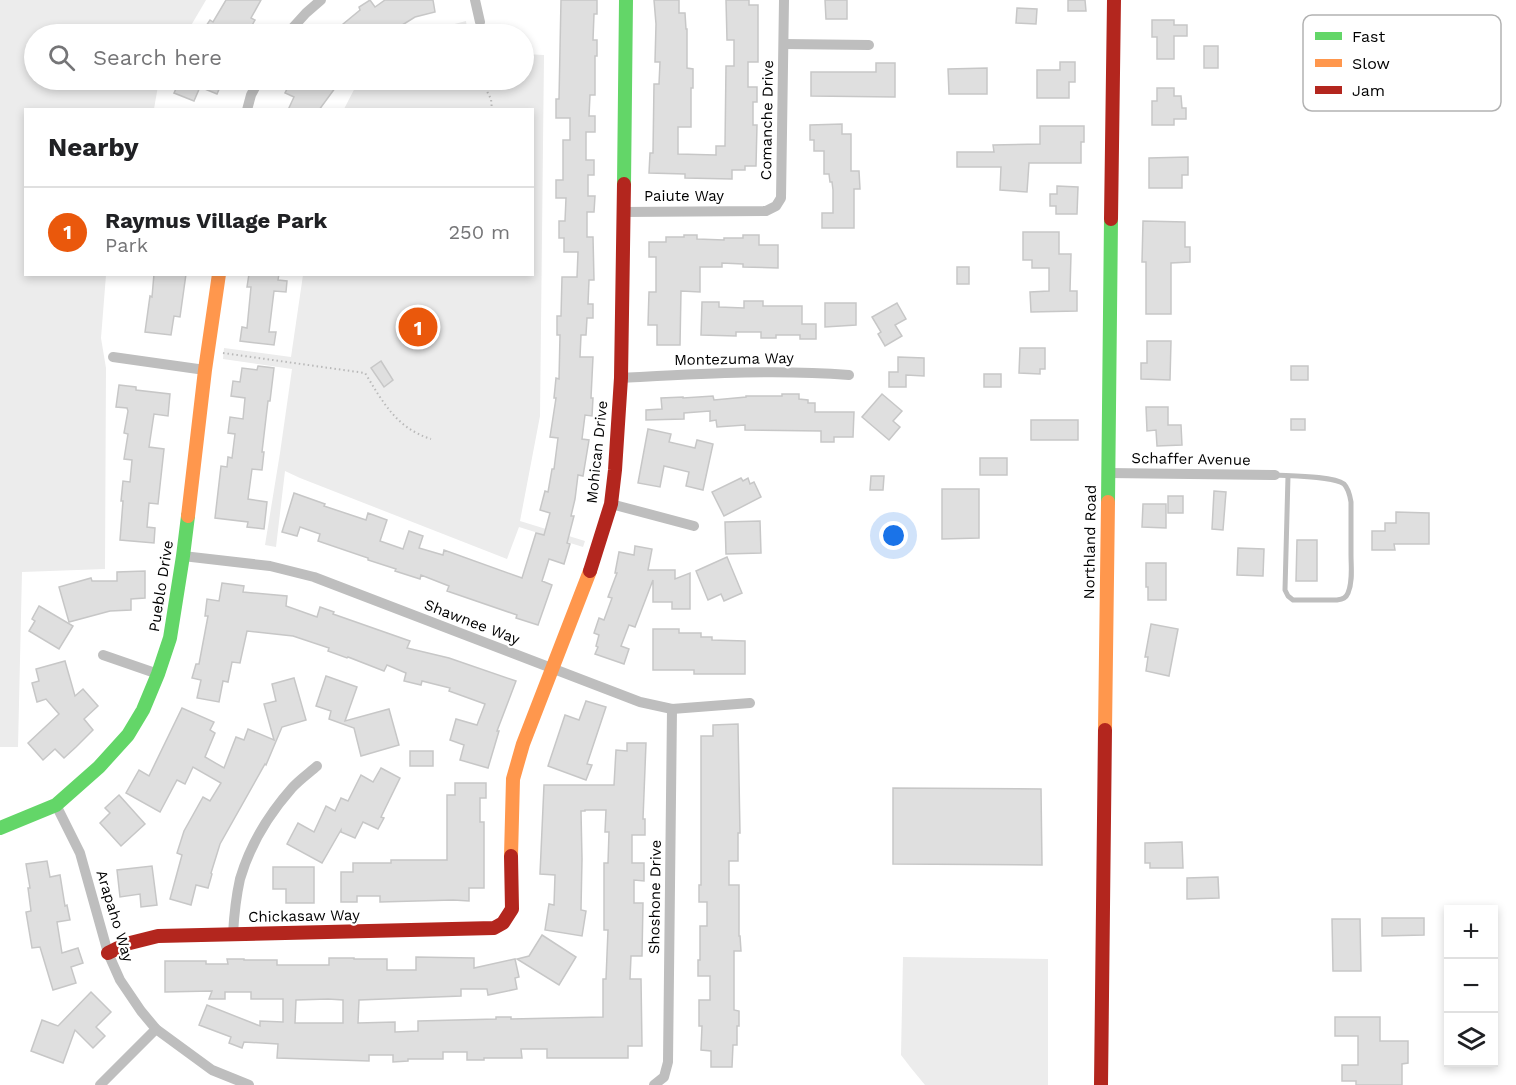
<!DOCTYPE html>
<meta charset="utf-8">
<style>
:root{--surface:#fff;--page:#f2f2f2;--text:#202124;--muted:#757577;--line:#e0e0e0;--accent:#ea580c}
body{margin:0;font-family:"Work Sans",sans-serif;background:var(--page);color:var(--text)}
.controls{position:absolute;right:18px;bottom:18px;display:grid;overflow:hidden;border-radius:0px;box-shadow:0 3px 9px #0003}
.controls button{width:54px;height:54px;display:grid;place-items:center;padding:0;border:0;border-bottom:2px solid var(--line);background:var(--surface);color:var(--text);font:30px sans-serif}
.you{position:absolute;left:894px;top:536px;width:21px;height:21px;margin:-15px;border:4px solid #fff;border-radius:50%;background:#1a73e8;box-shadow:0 0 0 9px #1a73e833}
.badge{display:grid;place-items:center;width:39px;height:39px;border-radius:50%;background:var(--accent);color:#fff;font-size:20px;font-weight:700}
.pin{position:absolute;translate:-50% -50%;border:3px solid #fff;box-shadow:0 2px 6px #0006}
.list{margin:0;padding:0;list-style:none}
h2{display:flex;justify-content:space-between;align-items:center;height:78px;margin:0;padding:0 24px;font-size:26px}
h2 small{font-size:20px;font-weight:400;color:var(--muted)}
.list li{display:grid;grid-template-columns:39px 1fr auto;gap:18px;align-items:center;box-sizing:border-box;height:90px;padding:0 24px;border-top:2px solid var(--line)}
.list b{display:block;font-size:22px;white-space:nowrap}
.list p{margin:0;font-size:20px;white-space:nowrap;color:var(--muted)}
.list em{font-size:20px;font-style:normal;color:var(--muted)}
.icon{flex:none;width:33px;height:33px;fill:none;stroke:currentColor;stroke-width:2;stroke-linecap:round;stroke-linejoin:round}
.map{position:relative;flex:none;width:1516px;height:1085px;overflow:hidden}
.search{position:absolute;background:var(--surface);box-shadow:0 3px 9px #0003;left:24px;top:24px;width:510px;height:66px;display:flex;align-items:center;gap:15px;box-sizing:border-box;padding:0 21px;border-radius:33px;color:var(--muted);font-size:22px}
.panel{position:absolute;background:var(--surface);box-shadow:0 3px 9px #0003;left:24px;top:108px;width:510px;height:168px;border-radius:0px}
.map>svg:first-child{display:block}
</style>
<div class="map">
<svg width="1516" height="1085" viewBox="0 0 1516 1085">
<rect width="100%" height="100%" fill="#fff"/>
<!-- green -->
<g fill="#ececec">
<path d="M0 0H206L186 34H34V80H159L154 109 26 110V274L106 275 101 338 106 368 105 569 22 572 18 747H0Z"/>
<path d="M466 21 468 34H416Z"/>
<path d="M524 54 544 55 540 416 520 521 585 541 583 547 519 527 507 559 300 478 285 471 276 547 265 545 280 453 292 369 223 359 224 348 291 357 303 275 532 274V110L344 109 359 80H524Z"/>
<path d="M903 957 1048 959V1085H925L911 1068 901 1055Z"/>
</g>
<!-- building -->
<g fill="#dfdfdf" stroke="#c7c7c7" stroke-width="1.5" fill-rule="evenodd">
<path d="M226 0H261L251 18 255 20 247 34H213L204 29 210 20 213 22Z"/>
<path d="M370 0 375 7 385 0H433L435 12 415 17 388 34H331L360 10 359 7Z"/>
<path d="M561 0H597V14H594L593 40H597V56H595V95H590L589 116H595V132H586V160H594V175H588V196H595L594 212H587V237H593L594 280H589L588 304H593V318H587L586 335H581L580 357H593L591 398H593L592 416 585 415 582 439 589 440 583 476 578 475 575 499 571 516H574L567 543 570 544 564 564 549 559 542 581 552 585 538 625 516 618 517 615 447 591 449 586 421 575 420 579 395 571 396 569 368 560V558L318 541 320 534 300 527 297 536 282 532 294 493 325 504 324 506 366 520 368 513 387 520 380 541 403 549 409 531 423 536 419 548 443 555 444 550 522 578 536 533 544 535 550 513 540 510 545 491 548 492 552 469H554L558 438 550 437 556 398H554L556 378 559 379 560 335H557V316H561L562 277H577L578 252H564V238H559V221H565L566 198H556V180H563V140H570V118H556V99H559Z"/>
<path d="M654 0H679V13H685L686 29H687V68L693 69V88H691V127H678V154L716 155V146H725L726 66H734V40H727L726 0H749V5H758V62H748V87H757V102H753V125H757L756 166H745V170H732V179L685 178V174L649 173 650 153H653L654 84H659L660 62H655L656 24Z"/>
<path d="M825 0H847V19H826Z"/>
<path d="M1068 0H1085L1086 11H1068Z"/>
<path d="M1017 8 1037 9 1036 24 1016 23Z"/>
<path d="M1152 20H1174V25H1187V36H1174V59H1157V37H1152Z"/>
<rect x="1204" y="46" width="14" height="22"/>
<path d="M1060 62H1075V82H1069V98H1037V70H1060Z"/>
<path d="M876 63H895V97L811 96V72H876Z"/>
<path d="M987 68V94H949L948 69Z"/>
<path d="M180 80H223L217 94 200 87 194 101 174 93Z"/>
<path d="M312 80H341L319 110H288L294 97 285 93 291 81 306 88Z"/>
<path d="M1157 88H1174V96H1181L1182 108H1186V119H1174V125H1152V101H1157Z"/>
<path d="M842 124V134H851V171H859L860 189H854V228H822V213H833V190L832 182H830L829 174H824V151H814V140H810V125Z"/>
<path d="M1040 126H1084V142H1081V163H1029L1027 192 1000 190 1001 167H957V152H994L993 145 1040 144Z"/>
<path d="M1188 157V175H1182V188H1149V158Z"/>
<path d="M1057 186 1078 187 1077 214H1056V206H1050V194H1057Z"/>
<path d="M1143 221 1185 222V247H1190V262L1171 263V314H1146V262H1142Z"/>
<path d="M1023 232H1059V254H1071L1070 291H1077V311L1031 312 1030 292 1049 291V268H1032V260H1023Z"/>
<path d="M684 235H697V239L724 240V238H743V235H759V245H778V268L743 267V264L722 263V267H700V292L681 291 680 345H657V325H648L649 292H656V257H649V242H666V237H684Z"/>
<rect x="957" y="267" width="12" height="17"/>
<path d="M154 274H186L180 317 174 316 171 335 145 332 150 296 152 297Z"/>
<path d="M249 274H279L278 280 287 281 286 292 274 291 269 332H276L274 345 240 341 242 327 247 328 251 287H247Z"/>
<path d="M744 301H763V306H802V324H816V339H800V335H776V338H761V332H736V336L701 335 702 302H719V307L744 308Z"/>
<path d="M825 303H856V325L825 327Z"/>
<path d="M897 303 906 319 895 325 902 336 885 346 878 334 881 332 872 317Z"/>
<path d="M1147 341H1171L1170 380 1141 379V363H1147Z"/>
<path d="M1020 348H1045V369H1040V374L1019 373Z"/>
<path d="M898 357 924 358V376L906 375V387H889V372H898Z"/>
<path d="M381 361 393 380 384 387 371 368Z"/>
<path d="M258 366 274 368 270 401H268L262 452H264L262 470 252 469 248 499 267 502 264 529 247 527 248 522 215 518 221 466 227 467 228 457 232 458 235 434 228 433 230 417 243 419 245 398 231 396 233 381 240 382 242 368 257 370Z"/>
<rect x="1291" y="366" width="17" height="14"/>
<rect x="984" y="374" width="17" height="13"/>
<path d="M119 385 136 387V390L170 394 168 416 154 414 149 447 164 449 158 504 149 503 147 527 155 528 154 543 120 540 123 501H121L123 481 130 482 132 460 124 459 128 434 124 433 128 411 127 408 116 407Z"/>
<path d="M782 394H799V399L808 400V403H815V412H854L853 437H834V442H821V431L745 430V425L717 427 716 420 710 421V411L684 413V419L646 420V410L662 409 661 398 683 397V398L713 396 714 400 746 397V396H782Z"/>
<path d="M882 394 902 411 893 421 900 427 889 440 862 417Z"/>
<path d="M1146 407H1168V425H1181L1182 445 1157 446 1156 430 1147 431Z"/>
<rect x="1291" y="419" width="14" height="11"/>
<rect x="1031" y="420" width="47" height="20"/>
<path d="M648 429 671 434 669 442 695 448 697 440 713 444 703 490 686 486 689 472 664 466 660 487 638 483Z"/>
<rect x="980" y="458" width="27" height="17"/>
<path d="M871 476H884L883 490H870Z"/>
<path d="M741 478 743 481 748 478 750 484 754 482 761 497 724 516 712 492Z"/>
<path d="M942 489H979V538L942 539Z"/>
<path d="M1214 491 1226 492 1223 530 1212 529Z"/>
<rect x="1168" y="496" width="15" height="17"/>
<path d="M1143 504H1166V528L1142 527Z"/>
<path d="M1396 512 1429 513V544H1394L1395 550H1372V531H1385V523H1396Z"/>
<path d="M760 521 761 553 726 554 725 522Z"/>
<path d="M1297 540H1317V581H1296Z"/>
<path d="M635 546 652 549 648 570H675V579L690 573V609H672V602H653V580L635 627 629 625 621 646 629 649 624 664 595 654 598 647 596 646 599 635 594 633 599 618 604 620 612 598 608 597 617 573H615L619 552 634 555Z"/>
<path d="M1238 548 1264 549 1263 576 1237 575Z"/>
<path d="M727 557 742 593 724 601 721 594 708 600 696 571Z"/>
<path d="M1146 563H1166V600H1148V587H1146Z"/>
<path d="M145 571V598L131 599V610L110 611 69 622 59 587 91 578 92 581H117V572Z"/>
<path d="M222 583 244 586 243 592 287 596 286 606 317 617 320 607 334 612 333 614 410 641 407 648 449 658 516 681 497 731H499L488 768 460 760 464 745 450 740 456 719 477 725 485 704 449 691 450 688 422 681 421 685 404 681 406 673 387 665 384 671 348 657 347 658 328 651 329 648 293 636 247 631 240 663 232 662 228 682 223 681 219 702 197 698 201 680 192 678 196 664H199L208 616H205L207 599 219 601Z"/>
<path d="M39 606 73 626 59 649 29 631 35 621 32 619Z"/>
<path d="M1151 624 1178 629 1169 676 1146 671 1148 657H1145Z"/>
<path d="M653 629H679V633H701V637H712V640L745 641V674H694V670H653Z"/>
<path d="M65 661 75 696 83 689 98 706 84 719 93 730 76 747 64 758 55 749 43 760 28 743 59 714 46 699 37 702 32 683 39 681 36 669Z"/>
<path d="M326 676 357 687 345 721 389 709 399 745 361 756 354 728 329 719 331 711 316 706Z"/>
<path d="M294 678 306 720 282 727 266 765 265 764 220 844 211 873 212 874 208 888 196 885 191 905 170 899 182 855 177 853 184 831 203 797 210 801 221 783 193 767 185 784 177 780 160 812 126 793 139 770 149 776 182 708 214 722 210 730 215 733 205 757 224 768 236 737 244 740 248 729 274 740 264 704 276 701 272 684Z"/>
<path d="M586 701 606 707 587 764 592 765 586 780 548 766 565 715 579 720Z"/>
<path d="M738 724 740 833H738V861H729V885H739V936H740L741 951H734V1010L739 1011V1026H737V1045H733L732 1067H711V1051L701 1050 702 1026H699V1000H710V976H698V960H700V926H707V902H699V885H701V736H713V725Z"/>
<path d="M627 743H646L643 819H645V835H632V863H644V881L634 880V903H643L642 956H631L630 979H641L642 1046H628V1058H547V1049H521L522 1058H484V1060H467V1052H443V1059H408V1061L393 1062V1055H369V1061L277 1058 278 1044 244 1042 242 1048 229 1043 231 1037 199 1025 207 1005 260 1026V1021L283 1022V999H251V992H225V999H209L212 991 165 992V961H206V964H228L227 959H244V960H277V965H329V958H354V959H387V970H416V957L474 958V968L515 959 519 977 515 978 517 989 488 995 487 989H461V996L359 1000 358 1023 395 1022V1032L418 1031V1021L496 1019V1017H511V1019L603 1017V979H606L608 930H604V863H608L609 832H605L606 810H585V811H581L582 859 581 910 586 911 582 936 545 930 549 904 554 905 555 875 540 874 544 785H614L616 750 627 751ZM328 999 343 1000V1023H295L296 1000Z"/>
<rect x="410" y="751" width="23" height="15"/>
<path d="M381 768 400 778 381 817 384 818 378 829 363 822 355 838 341 832V830L322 863 287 844 298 823 314 832 326 806 335 811 341 798 348 801 361 775 373 782Z"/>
<path d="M455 783H486V798H480V822H484V888H469V901L453 900 380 902V896H357V902H341V872H353V863H391V860H447V795H455Z"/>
<path d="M893 788 1041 789 1042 865 893 864Z"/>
<path d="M119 795 145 824 121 846 100 823 110 813 105 808Z"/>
<path d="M1182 842 1183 868H1150V863H1145V843Z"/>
<path d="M47 861 50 877 60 875 65 906 67 905 70 920 57 922 62 953 78 948 83 963 71 967 76 983 53 990 40 947 32 948 26 912 31 911 28 888H30L26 864Z"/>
<path d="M152 866 157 905 141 907 140 894 120 897 117 870Z"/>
<path d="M273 867H314V903H286V889H273Z"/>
<path d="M1218 877 1219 898 1187 899V878Z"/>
<path d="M1382 918H1424V935L1382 936Z"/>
<path d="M1332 919H1360L1361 971H1333Z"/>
<path d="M542 935 576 957 559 985 517 959 529 956Z"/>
<path d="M91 992 111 1012 96 1027 105 1036 93 1048 75 1030 63 1063 31 1051 42 1020 58 1026Z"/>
<path d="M1335 1017H1380V1041H1408V1063L1402 1064V1085H1356V1081H1342V1065H1358V1036H1335Z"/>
</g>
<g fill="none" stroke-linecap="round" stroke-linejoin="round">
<!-- path -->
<g stroke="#b9b9b9" stroke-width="2" stroke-dasharray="1.5 3" stroke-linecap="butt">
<path d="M481 80 491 99 492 110"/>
<path d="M223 353 365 373C383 402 396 428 431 439"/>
</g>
<!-- lane -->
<path stroke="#bebebe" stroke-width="5" d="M1275 475C1290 476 1333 476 1344 484 1348 488 1350 496 1351 502 1351 520 1351 537 1351 555 1351 567 1353 581 1348 593 1346 598 1343 599 1337 600H1293L1288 596 1285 590 1288 476"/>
<!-- street -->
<g stroke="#bebebe" stroke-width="10">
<path d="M475 0 480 22"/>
<path d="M287 34 306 13 321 0"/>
<path d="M784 44 869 45"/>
<path d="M247 110 251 95 259 80"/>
<path d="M623 212 766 211 776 206 781 198 784 0"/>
<path d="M113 357 205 370"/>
<path d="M621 378C697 374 773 369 849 375"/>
<path d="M1108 473 1275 475"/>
<path d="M611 504 694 526"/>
<path d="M183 556 270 566 314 577 640 702 672 709 750 703"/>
<path d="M103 655 158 674"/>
<path d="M56 805 80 853 108 953 120 980 141 1011 156 1029 212 1070 249 1085"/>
<path d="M233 934C234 916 236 897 240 879 250 845 269 814 292 788 299 780 309 773 317 766"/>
<path d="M100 1085 156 1029"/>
<path d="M654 1085 664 1077 668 1062 672 709"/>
</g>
<!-- fast -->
<g stroke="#63d668" stroke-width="14">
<path d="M624 184 626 0"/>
<path d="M1108 502 1111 219"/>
<path d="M0 828 56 805 99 767 128 735 143 710 158 674 170 638 183 556 188 516"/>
</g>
<!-- slow -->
<g stroke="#ff974d" stroke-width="14">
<path d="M188 516 205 370 219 274"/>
<path d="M1105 730 1108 502"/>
<path d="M511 856 513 779 523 744 590 571"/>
</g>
<!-- jam -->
<g stroke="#b3261e" stroke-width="14">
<path d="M1111 219 1114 0"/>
<path d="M590 571 611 504 615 470 621 378 624 184"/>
<path d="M108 953 126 944 158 936 494 928 503 923 512 909 511 856"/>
<path d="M1101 1085 1105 730"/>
</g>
</g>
<g text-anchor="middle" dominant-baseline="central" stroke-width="4.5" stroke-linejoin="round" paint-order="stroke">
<!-- street labels -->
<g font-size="15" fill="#000" stroke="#fff">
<text transform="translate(767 120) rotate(-89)">Comanche Drive</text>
<text x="684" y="196">Paiute Way</text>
<text transform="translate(734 359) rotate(-1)">Montezuma Way</text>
<text transform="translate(597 452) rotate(-84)">Mohican Drive</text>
<text transform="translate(1191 459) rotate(1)">Schaffer Avenue</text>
<text transform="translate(1090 542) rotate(-89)">Northland Road</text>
<text transform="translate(161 586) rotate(-81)">Pueblo Drive</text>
<text transform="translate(472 622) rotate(21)">Shawnee Way</text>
<text transform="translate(655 897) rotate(-89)">Shoshone Drive</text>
<text transform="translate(115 916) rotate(73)">Arapaho Way</text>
<text transform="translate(304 916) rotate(-1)">Chickasaw Way</text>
</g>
</g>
<!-- legend -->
<rect x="1303" y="15" width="198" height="96" rx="9" fill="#fff" stroke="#b2b2b2" stroke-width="1.5"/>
<rect x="1315" y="32" width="27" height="8" fill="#63d668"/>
<rect x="1315" y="59" width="27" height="8" fill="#ff974d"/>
<rect x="1315" y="86" width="27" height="8" fill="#b3261e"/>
<g font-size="16" fill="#000">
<text x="1352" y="42">Fast</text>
<text x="1352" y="69">Slow</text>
<text x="1352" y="96">Jam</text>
</g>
</svg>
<div class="controls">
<button>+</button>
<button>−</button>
<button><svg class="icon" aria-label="layers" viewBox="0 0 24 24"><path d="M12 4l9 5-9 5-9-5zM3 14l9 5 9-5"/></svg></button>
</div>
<div class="you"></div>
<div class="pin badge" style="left:418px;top:327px">1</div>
<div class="search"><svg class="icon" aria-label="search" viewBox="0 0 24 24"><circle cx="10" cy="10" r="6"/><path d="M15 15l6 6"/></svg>Search here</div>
<section class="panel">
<h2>Nearby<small></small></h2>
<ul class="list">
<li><span class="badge">1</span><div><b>Raymus Village Park</b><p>Park</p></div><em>250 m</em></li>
</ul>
</section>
</div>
